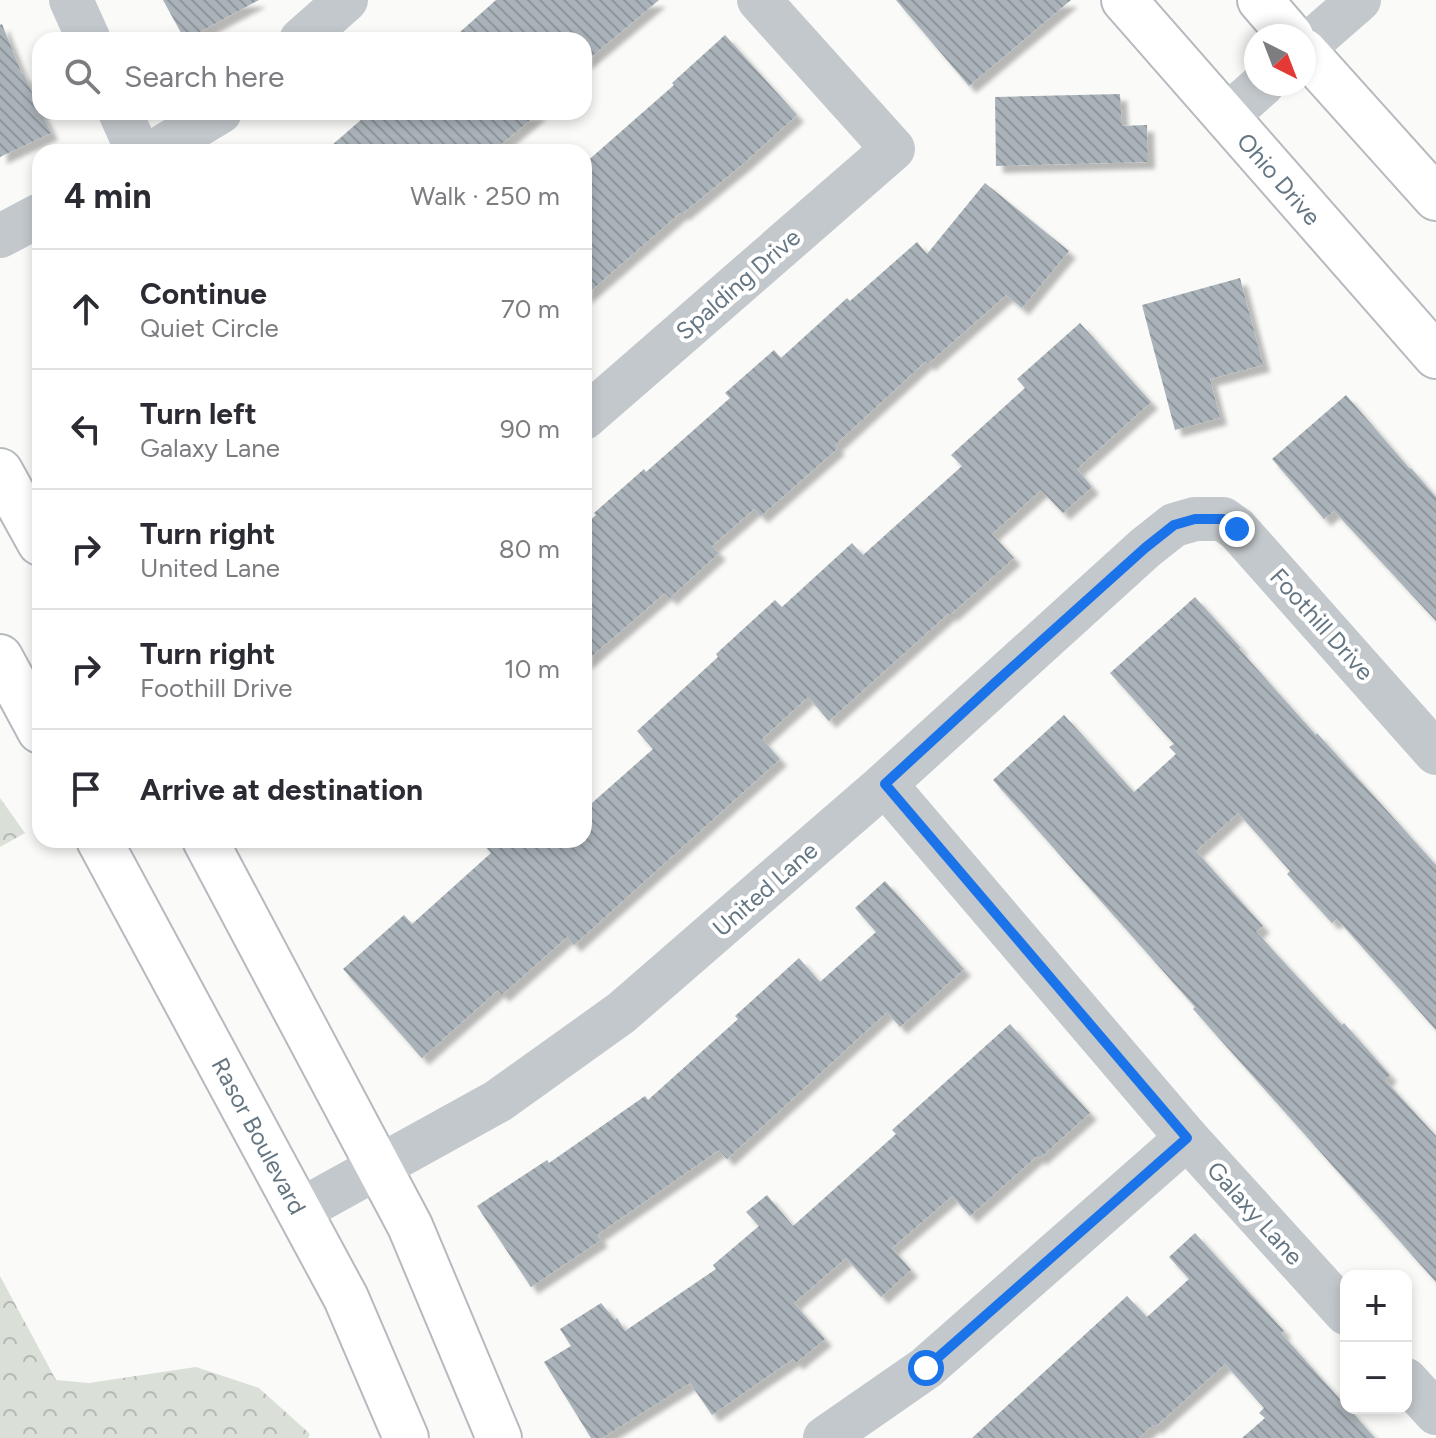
<!DOCTYPE html>
<meta charset="utf-8">
<style>
:root{--surface:#fff;--page:#f7f7f7;--text:#2b2b33;--muted:#7c7c81;--line:#e1e1e2}
body{margin:0;font-family:Figtree,sans-serif;background:var(--page);color:var(--text)}
.controls{position:absolute;right:24px;bottom:24px;display:grid;overflow:hidden;border-radius:16px;box-shadow:0 4px 12px #0003}
.controls button{width:72px;height:72px;display:grid;place-items:center;padding:0;border:0;border-bottom:2px solid var(--line);background:var(--surface);color:var(--text);font:40px sans-serif}
.compass{position:absolute;left:1244px;top:24px;width:72px;height:72px;border-radius:50%;background:var(--surface);box-shadow:0 4px 12px #0003;rotate:138deg}
.stop{position:absolute;width:24px;height:24px;margin:-18px;border:6px solid #1a73e8;border-radius:50%;background:#fff}
.stop.end{background:#1a73e8;border-color:#fff;box-shadow:0 2px 8px #0008}
.list{margin:0;padding:0;list-style:none}
h2{display:flex;justify-content:space-between;align-items:center;height:104px;margin:0;padding:0 32px;font-size:34px}
h2 small{font-size:26px;font-weight:400;color:var(--muted)}
.list li{display:grid;grid-template-columns:52px 1fr auto;gap:24px;align-items:center;box-sizing:border-box;height:120px;padding:0 32px;border-top:2px solid var(--line)}
.list b{display:block;font-size:30px;white-space:nowrap}
.list p{margin:0;font-size:26px;white-space:nowrap;color:var(--muted)}
.list em{font-size:26px;font-style:normal;color:var(--muted)}
.icon{flex:none;width:44px;height:44px;fill:none;stroke:currentColor;stroke-width:2;stroke-linecap:round;stroke-linejoin:round}
.map{position:relative;flex:none;width:1436px;height:1438px;overflow:hidden}
.search{position:absolute;background:var(--surface);box-shadow:0 4px 12px #0003;left:32px;top:32px;width:560px;height:88px;display:flex;align-items:center;gap:20px;box-sizing:border-box;padding:0 28px;border-radius:24px;color:var(--muted);font-size:30px}
.panel{position:absolute;background:var(--surface);box-shadow:0 4px 12px #0003;left:32px;top:144px;width:560px;height:704px;border-radius:24px}
.map>svg:first-child{display:block}
</style>
<div class="map">
<svg width="1436" height="1438" viewBox="0 0 1436 1438">
<defs>
<pattern id="forest-crowns" width="20" height="18" patternUnits="userSpaceOnUse" patternTransform="scale(2)"><rect width="20" height="18" fill="#dadfd7"/><path d="M2 6a3 3 0 1 1 6 0M12 15a3 3 0 1 1 6 0" fill="none" stroke="#b4b9b4"/></pattern>
<pattern id="building-back-hatch" width="6" height="6" patternUnits="userSpaceOnUse" patternTransform="scale(2)"><rect width="6" height="6" fill="#aab3b9"/><path d="M-1 5l2 2M0 0l6 6M5-1l2 2" fill="none" stroke="#8e969c"/></pattern>
<filter id="shadow"><feDropShadow dx="7" dy="7" stdDeviation="2" flood-color="#0004"/></filter>
</defs>
<rect width="100%" height="100%" fill="#fafaf8"/>
<!-- forest -->
<g fill="url(#forest-crowns)">
<path d="M0 798 25 833 0 847Z"/>
<path d="M0 1276 56 1380 89 1383 196 1367 259 1388 310 1434 308 1438H0Z"/>
</g>
<!-- building -->
<g fill="url(#building-back-hatch)" filter="url(#shadow)">
<path d="M163 0H259L185 40Z"/>
<path d="M496 0H659L584 63V40H451Z"/>
<path d="M896 0H1071L969 86Z"/>
<path d="M2 24 22 74 23 73 51 133 0 157V25Z"/>
<path d="M725 35 797 115 744 163 682 214 681 212 584 297V164L674 85 672 83Z"/>
<path d="M1120 94 1122 126 1147 125 1148 162 996 166 995 97Z"/>
<path d="M370 112H540L492 152H324Z"/>
<path d="M985 183 1069 251 1022 308 1006 295 928 364 926 361 835 445 838 448 761 516 754 509 712 546 719 553 670 598 665 593 584 663V525L596 515 594 513 644 469 646 472 730 398 725 393 774 350 781 358 847 298 850 301 917 242 927 254Z"/>
<path d="M1240 278 1263 365 1210 379 1220 418 1175 430 1142 305Z"/>
<path d="M1080 323 1151 402 1077 469 1092 487 1063 513 1041 490 992 534 1014 558 950 615 949 613 829 721 808 697 762 739 780 759 574 945 567 937 502 995 498 990 422 1058 343 969 404 915 412 924 491 853 480 840H584V810L653 749 637 731 718 657 716 654 775 600 782 607 852 543 863 555 962 466 951 455 1025 388 1017 379Z"/>
<path d="M1346 395 1410 469 1411 468 1436 497V621L1334 511 1324 519 1272 459Z"/>
<path d="M1195 597 1241 648 1239 649 1316 735 1317 733 1436 865V1030L1337 919 1332 923 1287 874 1290 871 1238 813 1196 851 1263 926 1256 932 1342 1025 1344 1023 1390 1075 1385 1080 1436 1136V1282L1193 1009 1195 1007 993 780 1064 715 1134 792 1176 754 1169 747 1174 744 1110 673Z"/>
<path d="M885 881 964 969 900 1027 887 1012 727 1159 719 1150 597 1235 601 1240 531 1287 477 1206 547 1160 549 1163 645 1096 648 1100 738 1019 735 1016 799 958 820 982 876 932 855 908Z"/>
<path d="M1010 1024 1090 1113 1040 1158 1037 1156 970 1216 952 1196 892 1248 911 1270 881 1297 846 1258 794 1303 825 1339 796 1363 793 1359 712 1415 690 1383 602 1438H591L544 1362 571 1346 560 1329 601 1303 615 1320 617 1318 625 1331 716 1269 713 1265 759 1226 746 1212 767 1195 793 1226 896 1134 892 1130Z"/>
<path d="M1195 1233 1284 1331 1281 1333 1346 1406V1408H1348L1375 1438H1242L1265 1418 1259 1413 1264 1408 1225 1364 1155 1427 1153 1425 1139 1438H972L1127 1296 1147 1317 1189 1279 1169 1257Z"/>
</g>
<g fill="none" stroke-linecap="round" stroke-linejoin="round">
<!-- major casing -->
<g stroke="#b5babe" stroke-width="48">
<g id="major">
<path d="M1124 0 1436 356"/>
<path d="M1260 0 1291 36"/>
<path d="M1304 51 1436 198"/>
<path d="M0 471 40 543"/>
<path d="M0 657 40 731"/>
<path d="M99 840 346 1298 406 1438"/>
<path d="M205 840 410 1226 499 1438"/>
</g>
</g>
<!-- minor -->
<g stroke="#c3c8cc" stroke-width="44">
<path d="M71 0 89 40"/>
<path d="M301 40 346 0"/>
<path d="M1304 48 1359 0"/>
<path d="M120 112 138 152"/>
<path d="M1226 117 1263 84"/>
<path d="M154 152 220 112"/>
<path d="M0 236 40 215"/>
<path d="M584 418 893 149 759 0"/>
<path d="M885 784 1187 1138 1346 1313"/>
<path d="M299 1211 498 1101 621 1013 885 784 1145 548 1174 525 1195 519H1223L1237 529 1436 753"/>
<path d="M1406 1380 1436 1413"/>
<path d="M825 1438 926 1368 1187 1138"/>
</g>
<!-- major -->
<use href="#major" stroke="#fff" stroke-width="44"/>
</g>
<g fill="none" stroke-linecap="round" stroke-linejoin="round">
<!-- route -->
<path stroke="#1a73e8" stroke-width="10" d="M926 1368 1187 1138 885 784 997 681 1145 548 1174 525 1195 519H1223L1237 529"/>
</g>
<g text-anchor="middle" dominant-baseline="central" stroke-width="8" stroke-linejoin="round" paint-order="stroke">
<!-- street labels -->
<g font-size="24" fill="#657683" stroke="#fff">
<text transform="translate(1279 179) rotate(49)">Ohio Drive</text>
<text transform="translate(738 284) rotate(-41)">Spalding Drive</text>
<text transform="translate(1322 624) rotate(48)">Foothill Drive</text>
<text transform="translate(765 889) rotate(-41)">United Lane</text>
<text transform="translate(259 1136) rotate(62)">Rasor Boulevard</text>
<text transform="translate(1255 1213) rotate(48)">Galaxy Lane</text>
</g>
</g>
</svg>
<div class="controls">
<button>+</button>
<button>−</button>
</div>
<svg class="compass" viewBox="-18 -18 36 36"><path d="M0-13l5 13h-10z" fill="#e53935"/><path d="M0 13l5-13h-10z" fill="#7c7c81"/></svg>
<div class="stop" style="left:926px;top:1368px"></div>
<div class="stop end" style="left:1237px;top:529px"></div>
<div class="search"><svg class="icon" aria-label="search" viewBox="0 0 24 24"><circle cx="10" cy="10" r="6"/><path d="M15 15l6 6"/></svg>Search here</div>
<section class="panel">
<h2>4 min<small>Walk · 250 m</small></h2>
<ul class="list">
<li><svg class="icon" aria-label="ahead" viewBox="0 0 24 24"><path d="M12 20V5M6 11l6-6 6 6"/></svg><div><b>Continue</b><p>Quiet Circle</p></div><em>70 m</em></li>
<li><svg class="icon" aria-label="left" viewBox="0 0 24 24"><path d="M17 20v-9H6M10 6l-5 5 5 5"/></svg><div><b>Turn left</b><p>Galaxy Lane</p></div><em>90 m</em></li>
<li><svg class="icon" aria-label="right" viewBox="0 0 24 24"><path d="M7 20v-9h11M14 6l5 5-5 5"/></svg><div><b>Turn right</b><p>United Lane</p></div><em>80 m</em></li>
<li><svg class="icon" aria-label="right" viewBox="0 0 24 24"><path d="M7 20v-9h11M14 6l5 5-5 5"/></svg><div><b>Turn right</b><p>Foothill Drive</p></div><em>10 m</em></li>
<li><svg class="icon" aria-label="arrive" viewBox="0 0 24 24"><path d="M6 21V4h12l-3 4 3 4H6"/></svg><div><b>Arrive at destination</b></div></li>
</ul>
</section>
</div>
